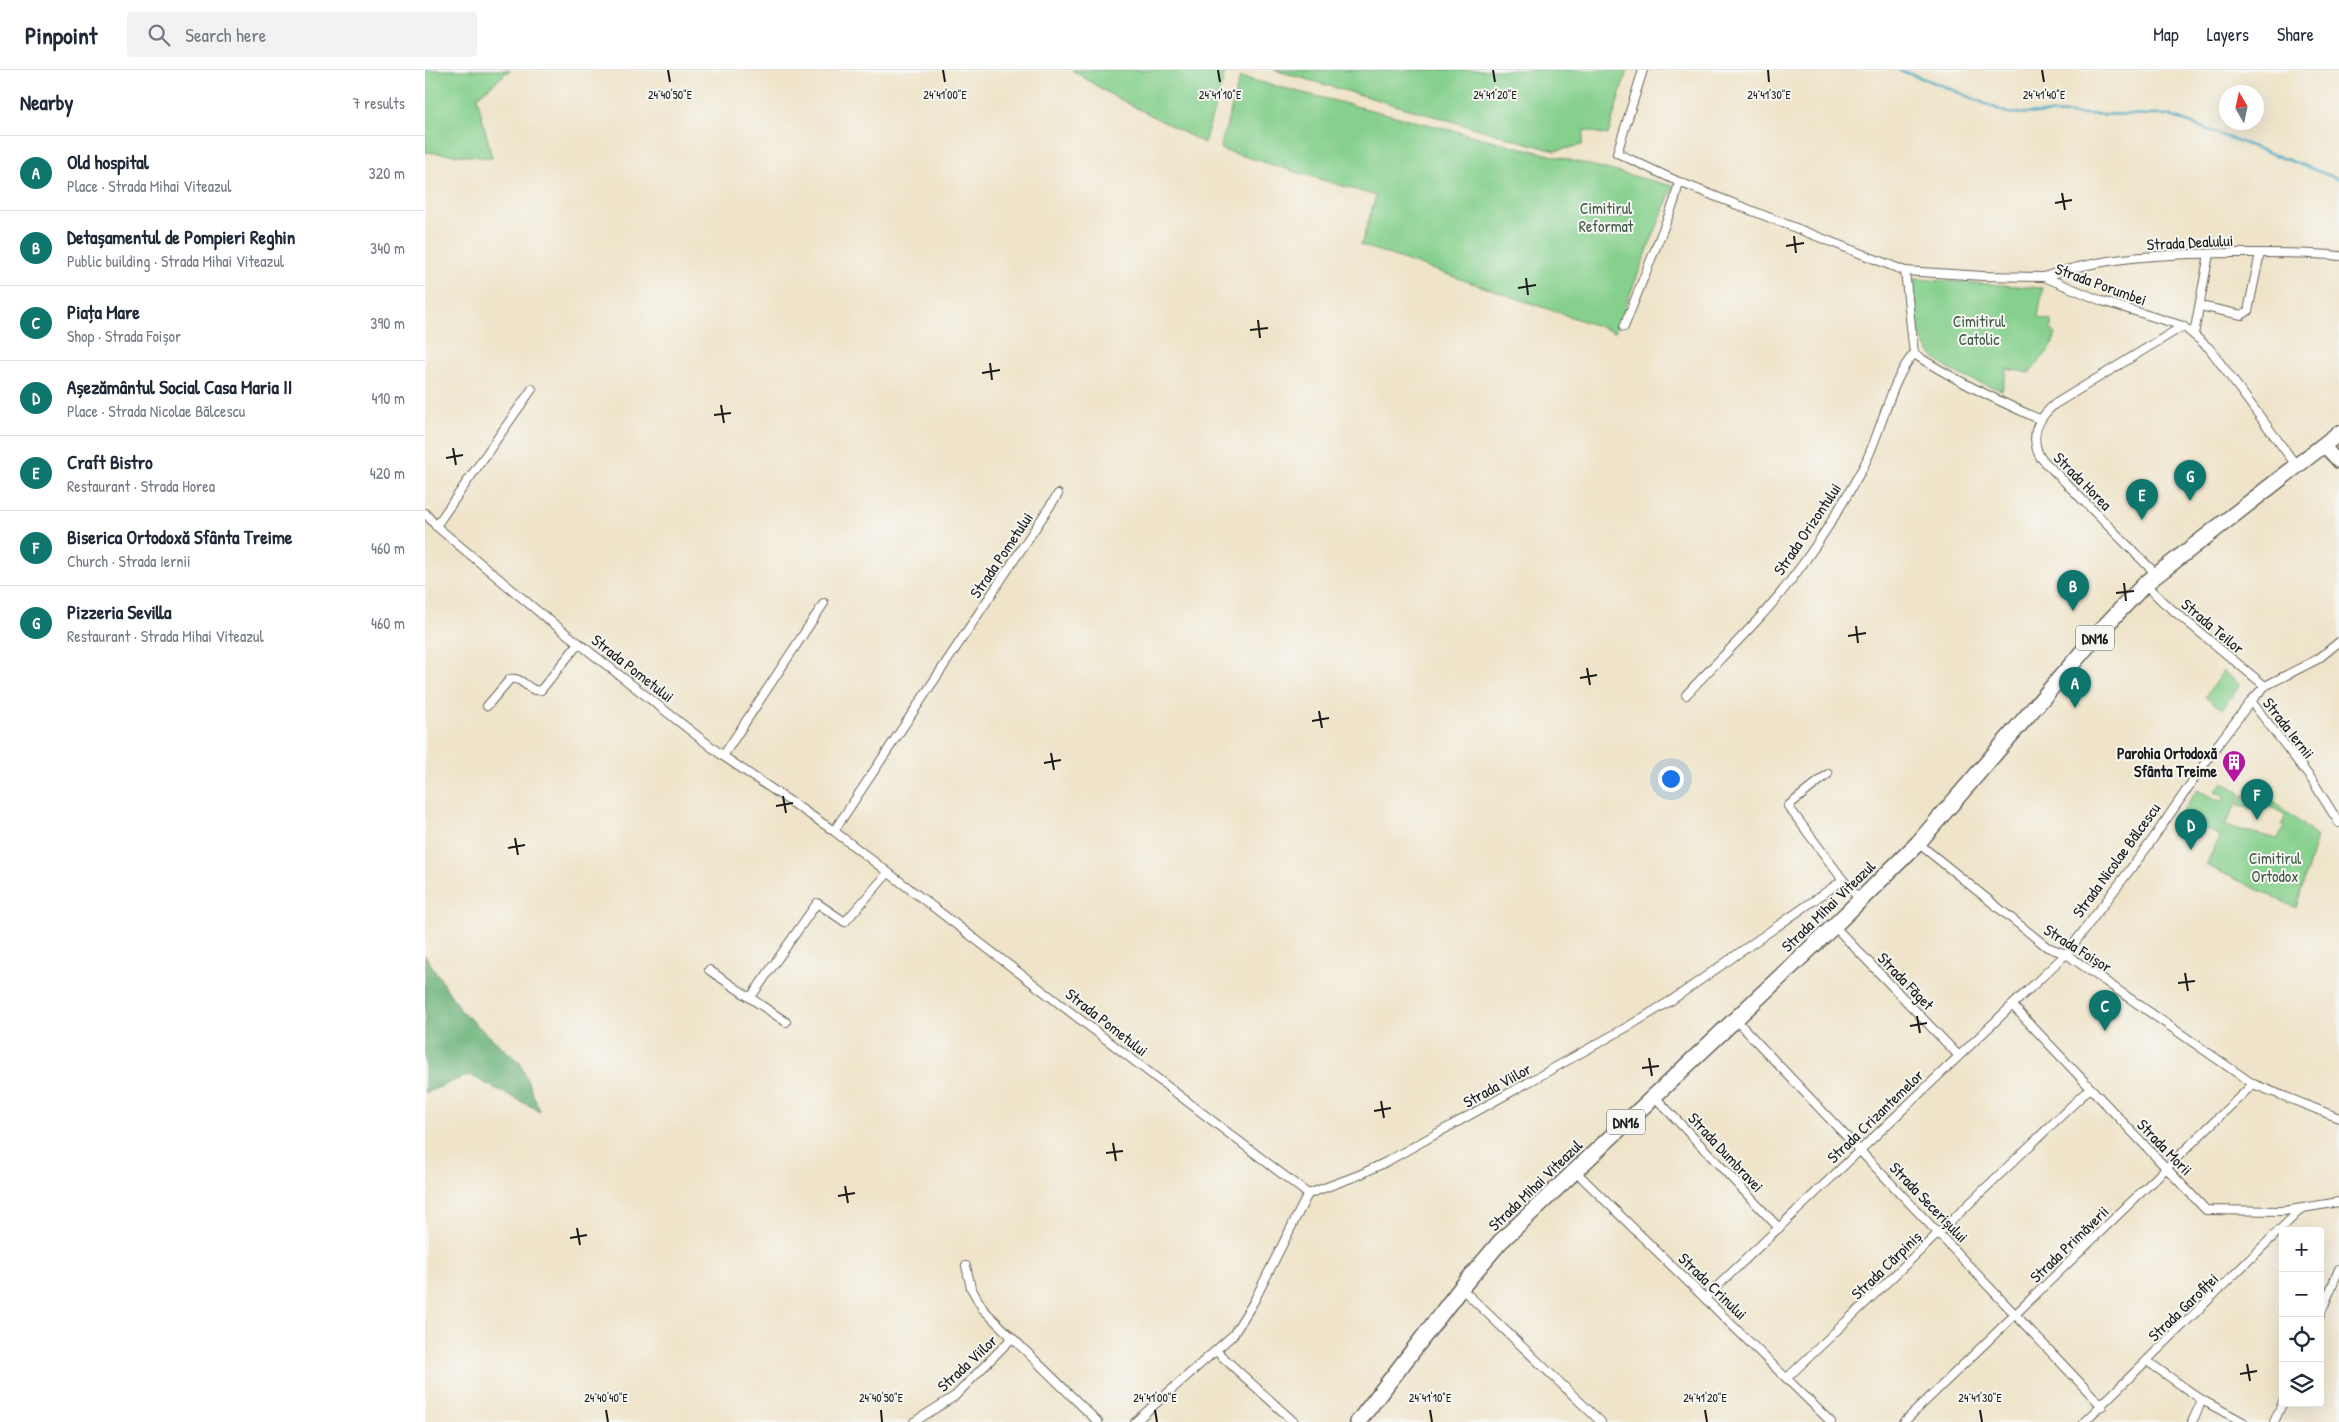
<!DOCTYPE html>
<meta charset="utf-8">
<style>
:root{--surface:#fff;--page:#f2f2f3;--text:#1f2937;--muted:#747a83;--line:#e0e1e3;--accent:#0f766e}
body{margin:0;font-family:"Patrick Hand",sans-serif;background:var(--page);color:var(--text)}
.controls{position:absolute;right:15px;bottom:15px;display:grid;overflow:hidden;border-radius:5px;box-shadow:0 5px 20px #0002}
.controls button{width:45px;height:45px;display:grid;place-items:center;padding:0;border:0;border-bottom:1px solid var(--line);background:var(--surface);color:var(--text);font:25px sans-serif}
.compass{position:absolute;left:1794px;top:15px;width:45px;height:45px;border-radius:50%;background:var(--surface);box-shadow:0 5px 20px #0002;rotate:351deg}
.you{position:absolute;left:1245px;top:708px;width:18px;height:18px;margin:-12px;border:4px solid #fff;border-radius:50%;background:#1a73e8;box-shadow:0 0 0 8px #1a73e833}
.badge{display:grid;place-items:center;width:32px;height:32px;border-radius:50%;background:var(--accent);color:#fff;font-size:16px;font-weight:700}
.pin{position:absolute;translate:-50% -41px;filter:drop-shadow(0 1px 2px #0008)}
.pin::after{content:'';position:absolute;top:26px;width:18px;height:15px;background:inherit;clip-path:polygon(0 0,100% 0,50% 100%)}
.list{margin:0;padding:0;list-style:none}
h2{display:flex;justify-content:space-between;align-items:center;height:65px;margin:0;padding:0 20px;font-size:21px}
h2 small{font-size:16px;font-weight:400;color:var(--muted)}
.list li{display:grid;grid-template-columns:32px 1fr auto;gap:15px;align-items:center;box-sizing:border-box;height:75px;padding:0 20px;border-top:1px solid var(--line)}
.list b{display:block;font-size:19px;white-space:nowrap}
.list p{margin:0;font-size:16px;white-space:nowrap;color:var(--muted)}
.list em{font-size:16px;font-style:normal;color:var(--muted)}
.icon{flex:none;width:28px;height:28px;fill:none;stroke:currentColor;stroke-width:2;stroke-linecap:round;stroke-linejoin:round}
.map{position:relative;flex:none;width:1914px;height:1352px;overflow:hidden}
header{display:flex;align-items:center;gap:30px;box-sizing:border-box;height:70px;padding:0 25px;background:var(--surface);border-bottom:1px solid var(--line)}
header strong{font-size:24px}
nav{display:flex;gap:28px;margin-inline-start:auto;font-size:18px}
.search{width:350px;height:45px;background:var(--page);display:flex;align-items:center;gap:12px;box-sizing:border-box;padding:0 18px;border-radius:5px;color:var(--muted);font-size:19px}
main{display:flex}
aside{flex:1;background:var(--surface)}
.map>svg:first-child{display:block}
</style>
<header>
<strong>Pinpoint</strong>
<div class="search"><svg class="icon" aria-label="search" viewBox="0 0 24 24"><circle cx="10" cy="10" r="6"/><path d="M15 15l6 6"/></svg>Search here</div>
<nav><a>Map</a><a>Layers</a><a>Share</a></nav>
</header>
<main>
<aside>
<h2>Nearby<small>7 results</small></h2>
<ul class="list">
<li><span class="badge">A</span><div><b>Old hospital</b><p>Place · Strada Mihai Viteazul</p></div><em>320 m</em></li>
<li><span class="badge">B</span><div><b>Detașamentul de Pompieri Reghin</b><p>Public building · Strada Mihai Viteazul</p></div><em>340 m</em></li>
<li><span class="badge">C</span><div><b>Piața Mare</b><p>Shop · Strada Foișor</p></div><em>390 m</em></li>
<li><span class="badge">D</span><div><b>Așezământul Social Casa Maria II</b><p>Place · Strada Nicolae Bălcescu</p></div><em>410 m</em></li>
<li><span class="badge">E</span><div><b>Craft Bistro</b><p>Restaurant · Strada Horea</p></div><em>420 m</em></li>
<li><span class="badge">F</span><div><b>Biserica Ortodoxă Sfânta Treime</b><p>Church · Strada Iernii</p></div><em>460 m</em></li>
<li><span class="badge">G</span><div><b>Pizzeria Sevilla</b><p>Restaurant · Strada Mihai Viteazul</p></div><em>460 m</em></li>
</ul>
</aside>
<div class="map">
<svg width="1914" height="1352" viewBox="0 0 1914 1352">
<rect width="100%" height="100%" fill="#f6f6f2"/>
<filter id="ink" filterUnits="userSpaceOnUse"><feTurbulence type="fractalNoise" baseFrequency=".02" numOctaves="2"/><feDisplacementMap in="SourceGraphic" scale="10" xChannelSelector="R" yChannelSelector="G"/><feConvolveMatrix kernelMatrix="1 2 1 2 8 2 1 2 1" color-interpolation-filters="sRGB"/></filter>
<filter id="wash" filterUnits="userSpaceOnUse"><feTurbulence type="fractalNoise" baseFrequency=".0096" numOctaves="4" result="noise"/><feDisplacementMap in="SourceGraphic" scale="20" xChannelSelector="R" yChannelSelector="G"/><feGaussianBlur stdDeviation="1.12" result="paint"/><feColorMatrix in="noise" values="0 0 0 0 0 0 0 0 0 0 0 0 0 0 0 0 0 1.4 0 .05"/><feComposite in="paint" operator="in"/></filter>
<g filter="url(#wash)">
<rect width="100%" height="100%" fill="#efe4c9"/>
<!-- green -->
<g fill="#86d08d" stroke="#517654">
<path d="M0 0H85L52 27 67 88 0 82Z"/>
<path d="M647 0H801L779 73 683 23Z"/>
<path d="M849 0H1202L1183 65 1159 60 1157 75 1130 81Z"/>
<path d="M815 7 1248 116 1190 262 936 175 951 126 795 79Z"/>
<path d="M1492 209 1618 218 1613 247 1626 251V259L1631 264 1626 278 1604 303 1582 299 1577 320C1550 311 1514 302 1499 274 1489 256 1489 230 1485 210Z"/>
<path d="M1798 601 1815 615 1797 639 1780 627Z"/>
<path d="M1798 712 1816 724 1800 756 1853 769 1860 756 1857 754 1861 745 1842 735 1835 739 1813 735 1819 724 1831 733 1838 722 1892 767 1871 838 1781 795 1795 766 1755 745 1772 720 1797 732 1800 726 1790 721Z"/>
</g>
<!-- forest -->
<path fill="#6cb278" stroke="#44674a" d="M0 885 36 941 95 993 115 1041 44 1005 0 1023Z"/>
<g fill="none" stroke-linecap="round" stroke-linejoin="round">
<!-- stream -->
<path stroke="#42a8c2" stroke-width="2.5" d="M1474 0 1516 15 1582 43 1743 45 1914 109"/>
</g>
</g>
<g filter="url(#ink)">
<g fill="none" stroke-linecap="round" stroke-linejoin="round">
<!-- street casing -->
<g stroke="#666259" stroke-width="10">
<g id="street">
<path d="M1218 0 1192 83 1254 112 1480 201 1558 206 1619 207 1677 231 1758 256 1784 278 1871 395"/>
<path d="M1480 201 1489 284"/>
<path d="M1619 207C1678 186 1744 184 1807 183 1843 183 1878 182 1914 186"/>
<path d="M1775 236 1817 245 1823 241 1835 183"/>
<path d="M1199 257 1249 132 1254 112"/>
<path d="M1769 264 1784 184"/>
<path d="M1489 284C1529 310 1571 330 1614 349"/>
<path d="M0 443 11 456 115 543 298 686 409 761 883 1124"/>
<path d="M11 456 107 319"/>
<path d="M1731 504 1615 387C1604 365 1613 348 1630 334L1758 256"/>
<path d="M1720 514 1738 532 1840 616"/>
<path d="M1261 625C1296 587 1335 551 1366 510 1392 476 1415 439 1436 401 1455 369 1465 309 1489 284"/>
<path d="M1826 631 1887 710 1914 753"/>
<path d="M62 636 85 609C98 606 103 623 116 620L154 573"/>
<path d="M298 686 399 533"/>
<path d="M1403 704 1363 736 1418 810"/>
<path d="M409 761 633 424"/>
<path d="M1493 773 1622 877 1641 884 1828 1014 1914 1048"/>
<path d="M1409 856 1533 985"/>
<path d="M284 900 361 952"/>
<path d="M326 927 392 833 420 852 463 803"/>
<path d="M1588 936 1781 1140 1859 1141 1914 1132"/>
<path d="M1310 949 1677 1336"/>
<path d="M1229 1026 1354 1158"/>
<path d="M1150 1101 1406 1352"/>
<path d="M541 1196 546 1218 558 1239 673 1352"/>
<path d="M1036 1218 1176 1352"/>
<path d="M1280 1228 1641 884 1723 776 1791 677 1826 631 1840 616 1893 589 1914 572"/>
<path d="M1895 1245 1914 1199"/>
<path d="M791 1281 869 1352"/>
<path d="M1722 1291 1777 1330 1818 1352"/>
<path d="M1362 1308 1664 1019"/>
<path d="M489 1352 530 1326 587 1268"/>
<path d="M710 1352 808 1265 828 1233 883 1124 934 1105 961 1092 1204 956 1247 930 1418 810 1435 830"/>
<path d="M1479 1352 1828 1014"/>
<path d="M1659 1352 1875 1140"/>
<path d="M1767 1352 1777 1330"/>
<path d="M1849 1352 1858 1332"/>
</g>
</g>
<!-- primary casing -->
<g stroke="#666259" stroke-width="15">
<path id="primary" d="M1898 375 1914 392"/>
</g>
<!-- highway casing -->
<g stroke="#666259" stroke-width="18">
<path id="highway" d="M933 1352 1036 1218 1075 1172 1409 856 1493 773 1677 559 1720 514 1914 363"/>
</g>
<!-- street -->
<use href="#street" stroke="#fff" stroke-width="8"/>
<!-- primary -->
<use href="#primary" stroke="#fff" stroke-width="12"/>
<!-- highway -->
<use href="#highway" stroke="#fff" stroke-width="15"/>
</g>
</g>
<!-- ticks -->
<path fill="none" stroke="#1c1c1c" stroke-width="2" d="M243 0 245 12M518 0 520 12M793 0 795 12M1068 0 1070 12M1343 0 1344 12M1617 0 1619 12M1637 123 1640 140M1630 133 1647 130M1369 166 1371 183M1361 176 1379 173M1101 208 1103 225M1093 218 1111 215M833 250 835 268M825 260 843 258M565 293 567 310M557 303 575 300M296 335 299 353M289 345 306 343M28 378 31 395M21 388 38 385M1699 513 1701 531M1691 523 1709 521M1431 556 1433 573M1423 566 1441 563M1162 598 1165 615M1155 608 1172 605M894 641 897 658M887 651 904 648M626 683 629 700M619 693 636 690M358 726 361 743M351 736 368 733M90 768 93 785M83 778 100 775M1760 903 1763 921M1753 913 1770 911M1492 946 1495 963M1485 956 1502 953M1224 988 1227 1006M1217 998 1234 996M956 1031 959 1048M949 1041 966 1038M688 1073 691 1091M681 1083 698 1081M420 1116 423 1133M413 1126 430 1123M152 1158 155 1175M145 1168 162 1165M1822 1294 1825 1311M1815 1304 1832 1301M181 1340 183 1352M456 1340 457 1352M730 1340 732 1352M1005 1340 1007 1352M1280 1340 1282 1352M1555 1340 1557 1352"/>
<!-- icons -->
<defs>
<g id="building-pin" transform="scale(1.25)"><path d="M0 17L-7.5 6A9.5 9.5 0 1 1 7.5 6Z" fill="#b5179e" stroke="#f6f6f2"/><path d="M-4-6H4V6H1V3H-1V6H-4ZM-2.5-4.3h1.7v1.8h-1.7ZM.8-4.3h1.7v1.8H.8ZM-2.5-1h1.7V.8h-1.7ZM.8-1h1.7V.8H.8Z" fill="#fff"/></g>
</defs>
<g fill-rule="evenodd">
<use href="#building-pin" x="1809" y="692"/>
</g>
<g text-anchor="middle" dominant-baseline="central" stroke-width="4" stroke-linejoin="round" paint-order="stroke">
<!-- shield labels -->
<g fill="#f6f6f2" stroke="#5d5d5c" stroke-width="1">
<rect x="1651" y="555.5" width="38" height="25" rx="4"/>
<rect x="1182" y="1039.5" width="38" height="25" rx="4"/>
</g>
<g font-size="15" font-weight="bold" fill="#1c1c1c">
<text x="1670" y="568">DN16</text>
<text x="1201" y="1052">DN16</text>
</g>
<!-- park labels -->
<g font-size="16" fill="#415b44" stroke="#f6f6f2">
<text x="1181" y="138">Cimitirul<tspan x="1181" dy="18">Reformat</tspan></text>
<text x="1554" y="251">Cimitirul<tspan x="1554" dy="18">Catolic</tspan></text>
<text x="1850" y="788">Cimitirul<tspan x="1850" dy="18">Ortodox</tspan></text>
</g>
<!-- street labels -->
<g font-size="16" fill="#1c1c1c" stroke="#f6f6f2">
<text transform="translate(1765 172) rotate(-3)">Strada Dealului</text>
<text transform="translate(1676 214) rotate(20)">Strada Porumbei</text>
<text transform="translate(1658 411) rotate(45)">Strada Horea</text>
<text transform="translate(1382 459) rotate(-56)">Strada Orizontului</text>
<text transform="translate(576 485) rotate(-56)">Strada Pometului</text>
<text transform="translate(1788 556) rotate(40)">Strada Teilor</text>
<text transform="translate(208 598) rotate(38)">Strada Pometului</text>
<text transform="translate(1864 658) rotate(52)">Strada Iernii</text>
<text transform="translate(1691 790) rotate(-54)">Strada Nicolae Bălcescu</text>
<text transform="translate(1403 836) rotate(-44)">Strada Mihai Viteazul</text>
<text transform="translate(1653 878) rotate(32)">Strada Foișor</text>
<text transform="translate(1481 911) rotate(46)">Strada Făget</text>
<text transform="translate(682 952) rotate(38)">Strada Pometului</text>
<text transform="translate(1072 1015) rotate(-29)">Strada Viilor</text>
<text transform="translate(1450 1046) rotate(-44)">Strada Crizantemelor</text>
<text transform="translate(1740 1077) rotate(46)">Strada Morii</text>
<text transform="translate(1301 1082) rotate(47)">Strada Dumbravei</text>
<text transform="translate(1110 1115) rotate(-44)">Strada Mihai Viteazul</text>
<text transform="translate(1504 1132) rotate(46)">Strada Secerișului</text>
<text transform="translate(1644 1174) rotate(-44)">Strada Primăverii</text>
<text transform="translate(1461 1195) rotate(-44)">Strada Cărpiniș</text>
<text transform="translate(1288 1216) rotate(44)">Strada Crinului</text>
<text transform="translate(1758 1237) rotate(-44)">Strada Garofiței</text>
<text transform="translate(542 1293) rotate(-43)">Strada Viilor</text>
</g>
<!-- poi labels -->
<g font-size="16" font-weight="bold" fill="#1c1c1c" stroke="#f6f6f2" text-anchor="end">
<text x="1792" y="683">Parohia Ortodoxă<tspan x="1792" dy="18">Sfânta Treime</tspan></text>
</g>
</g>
<g font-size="12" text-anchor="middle" fill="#1c1c1c" stroke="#f6f6f2" stroke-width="4" stroke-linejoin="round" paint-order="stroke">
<text x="245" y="29">24°40'50"E</text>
<text x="520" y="29">24°41'00"E</text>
<text x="795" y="29">24°41'10"E</text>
<text x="1070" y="29">24°41'20"E</text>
<text x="1344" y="29">24°41'30"E</text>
<text x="1619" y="29">24°41'40"E</text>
<text x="181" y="1332">24°40'40"E</text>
<text x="456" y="1332">24°40'50"E</text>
<text x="730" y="1332">24°41'00"E</text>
<text x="1005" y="1332">24°41'10"E</text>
<text x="1280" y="1332">24°41'20"E</text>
<text x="1555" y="1332">24°41'30"E</text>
</g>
</svg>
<div class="controls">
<button>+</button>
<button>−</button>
<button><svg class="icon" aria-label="locate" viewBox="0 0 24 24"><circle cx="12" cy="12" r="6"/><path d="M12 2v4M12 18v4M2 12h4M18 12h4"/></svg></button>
<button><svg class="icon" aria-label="layers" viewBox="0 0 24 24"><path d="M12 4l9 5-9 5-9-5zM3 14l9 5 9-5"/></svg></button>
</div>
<svg class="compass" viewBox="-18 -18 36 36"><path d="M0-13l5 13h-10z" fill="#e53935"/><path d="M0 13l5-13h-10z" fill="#747a83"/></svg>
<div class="you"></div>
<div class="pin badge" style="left:1650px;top:638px">A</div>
<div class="pin badge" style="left:1648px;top:541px">B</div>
<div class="pin badge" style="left:1680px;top:961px">C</div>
<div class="pin badge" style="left:1766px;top:780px">D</div>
<div class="pin badge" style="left:1717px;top:450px">E</div>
<div class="pin badge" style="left:1832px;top:750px">F</div>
<div class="pin badge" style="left:1765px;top:431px">G</div>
</div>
</main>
